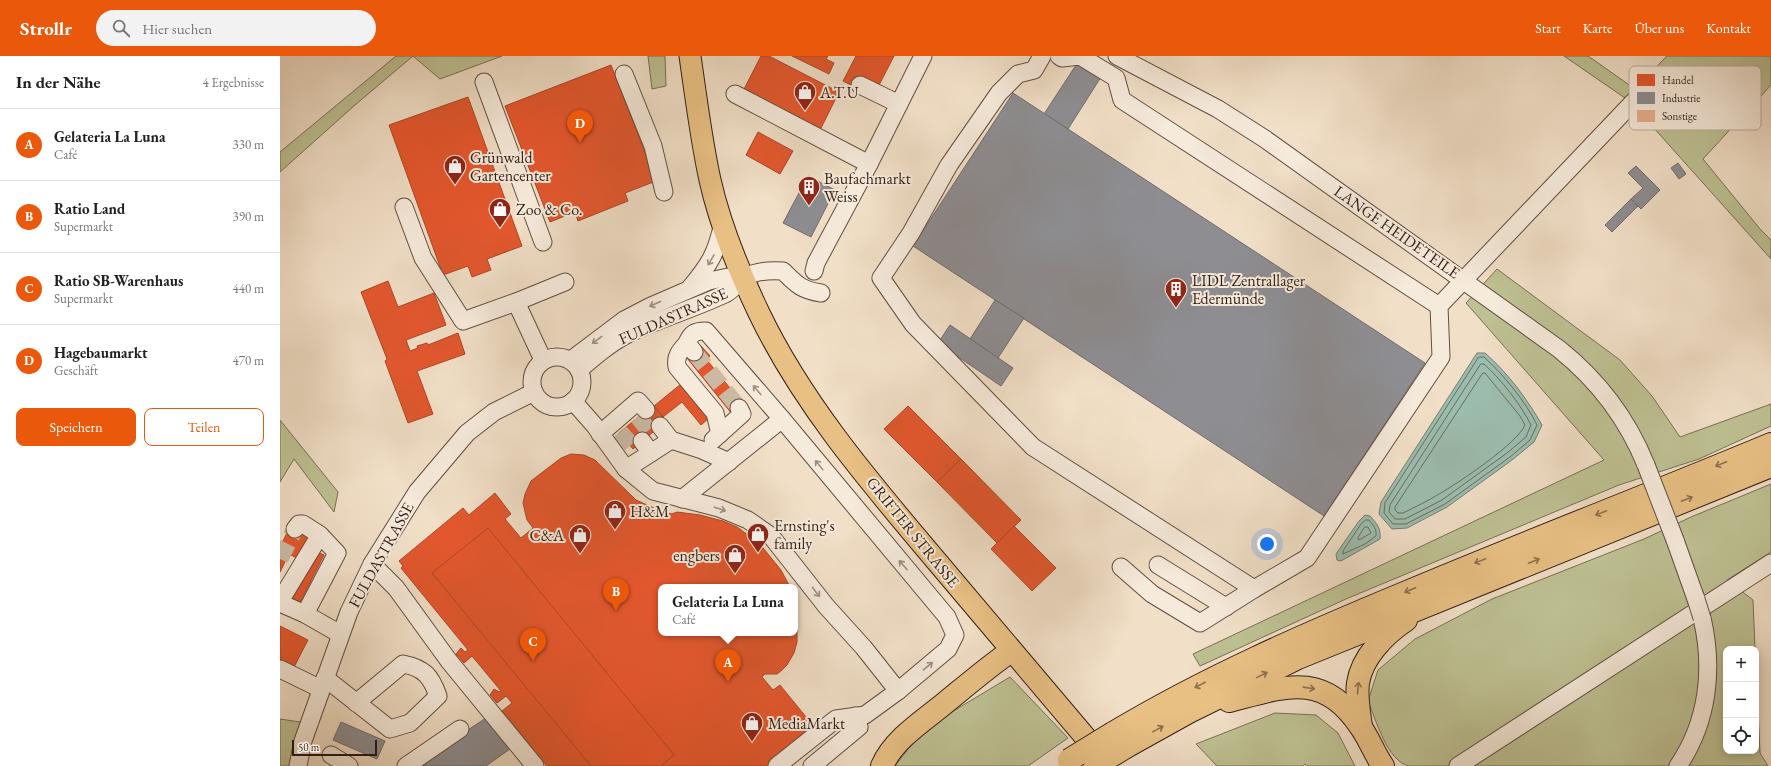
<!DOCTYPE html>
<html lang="de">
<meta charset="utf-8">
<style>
:root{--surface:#fff;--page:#f2f2f2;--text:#202124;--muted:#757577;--line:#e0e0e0;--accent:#ea580c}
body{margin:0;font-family:"EB Garamond",serif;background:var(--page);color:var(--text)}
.controls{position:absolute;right:12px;bottom:12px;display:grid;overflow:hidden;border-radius:8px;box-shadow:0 2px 10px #0003}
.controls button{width:36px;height:36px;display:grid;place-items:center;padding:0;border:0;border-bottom:1px solid var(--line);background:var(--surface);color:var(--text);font:20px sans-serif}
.scale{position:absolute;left:12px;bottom:10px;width:85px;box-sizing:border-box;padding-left:4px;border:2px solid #311f16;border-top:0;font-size:11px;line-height:14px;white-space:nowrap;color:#311f16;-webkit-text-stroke:3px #f6eadb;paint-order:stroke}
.you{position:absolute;left:987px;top:488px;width:14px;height:14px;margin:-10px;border:3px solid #fff;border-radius:50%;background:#1a73e8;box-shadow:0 0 0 6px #1a73e833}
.badge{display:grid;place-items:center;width:26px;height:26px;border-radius:50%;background:var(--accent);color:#fff;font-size:13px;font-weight:700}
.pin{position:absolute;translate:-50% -33px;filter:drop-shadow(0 1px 2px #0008)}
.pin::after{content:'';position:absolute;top:21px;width:14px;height:12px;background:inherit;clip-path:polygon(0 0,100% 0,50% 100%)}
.popup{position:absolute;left:378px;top:528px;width:140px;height:52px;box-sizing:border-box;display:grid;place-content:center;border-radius:8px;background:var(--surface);filter:drop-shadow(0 1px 3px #0005);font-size:13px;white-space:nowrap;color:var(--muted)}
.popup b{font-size:15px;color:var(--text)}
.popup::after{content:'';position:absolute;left:50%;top:100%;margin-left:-8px;border:8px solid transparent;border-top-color:var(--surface)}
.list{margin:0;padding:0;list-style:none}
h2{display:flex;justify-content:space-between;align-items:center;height:52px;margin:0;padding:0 16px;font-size:17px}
h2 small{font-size:13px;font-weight:400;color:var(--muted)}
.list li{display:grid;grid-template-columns:26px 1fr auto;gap:12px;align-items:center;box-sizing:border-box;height:72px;padding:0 16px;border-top:1px solid var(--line)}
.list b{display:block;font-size:15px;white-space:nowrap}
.list p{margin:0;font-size:13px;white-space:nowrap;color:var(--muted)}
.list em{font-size:13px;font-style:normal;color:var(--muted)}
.actions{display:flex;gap:8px;padding:12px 16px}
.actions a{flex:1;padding:9px 0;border:1px solid var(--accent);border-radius:8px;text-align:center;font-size:14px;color:var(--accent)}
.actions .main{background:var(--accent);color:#fff}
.icon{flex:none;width:22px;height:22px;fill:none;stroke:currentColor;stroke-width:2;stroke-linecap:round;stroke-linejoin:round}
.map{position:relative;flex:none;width:1491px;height:710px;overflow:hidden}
header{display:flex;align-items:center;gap:24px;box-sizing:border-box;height:56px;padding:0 20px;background:var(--accent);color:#fff}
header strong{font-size:19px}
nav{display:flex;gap:22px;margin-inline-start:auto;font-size:14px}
.search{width:280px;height:36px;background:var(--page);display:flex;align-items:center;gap:10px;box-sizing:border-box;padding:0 14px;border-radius:22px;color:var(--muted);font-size:15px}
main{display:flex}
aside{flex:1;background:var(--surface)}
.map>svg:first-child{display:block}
</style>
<header>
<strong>Strollr</strong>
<div class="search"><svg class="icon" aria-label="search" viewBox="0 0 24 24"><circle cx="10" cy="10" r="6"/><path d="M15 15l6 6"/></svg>Hier suchen</div>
<nav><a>Start</a><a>Karte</a><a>Über uns</a><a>Kontakt</a></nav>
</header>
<main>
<aside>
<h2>In der Nähe<small>4 Ergebnisse</small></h2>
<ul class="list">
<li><span class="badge">A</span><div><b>Gelateria La Luna</b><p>Café</p></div><em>330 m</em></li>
<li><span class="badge">B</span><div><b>Ratio Land</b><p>Supermarkt</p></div><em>390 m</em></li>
<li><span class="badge">C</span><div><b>Ratio SB-Warenhaus</b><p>Supermarkt</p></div><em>440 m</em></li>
<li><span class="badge">D</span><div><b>Hagebaumarkt</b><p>Geschäft</p></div><em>470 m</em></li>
</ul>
<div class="actions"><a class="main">Speichern</a><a>Teilen</a></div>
</aside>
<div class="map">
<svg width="1491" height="710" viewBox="0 0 1491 710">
<rect width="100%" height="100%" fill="#f1dfc7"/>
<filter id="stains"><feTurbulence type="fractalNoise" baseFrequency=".005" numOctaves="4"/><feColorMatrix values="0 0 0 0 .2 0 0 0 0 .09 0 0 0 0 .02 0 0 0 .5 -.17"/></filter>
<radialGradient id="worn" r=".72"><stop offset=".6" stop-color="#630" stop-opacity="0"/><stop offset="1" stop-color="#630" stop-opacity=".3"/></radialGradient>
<!-- green -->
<g fill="#bec193" stroke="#787054">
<path d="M116 0H222L160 23 133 0 75 49 0 116V96Z"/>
<path d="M368 0H385L386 30 372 33Z"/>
<path d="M1284 0H1308L1355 33 1387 0H1491V29L1423 103 1480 173 1491 184V203L1356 52 1345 42Z"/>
<path d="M1217 213 1340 304 1372 340 1400 381 1491 348V370L1419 403 1339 429 1066 543 920 610 913 598 1324 404 1186 247Z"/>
<path d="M0 364 58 436 54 456 14 403 0 426Z"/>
<path d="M1491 428V496L1447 524 1473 544 1475 593H1446V695H1476V610L1480 697 1488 710H1129C1107 705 1096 664 1088 645L1098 614 1135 583 1212 543 1364 483 1411 461Z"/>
<path d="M730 621 788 682 748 710H615L628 693 650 669Z"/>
<path d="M995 657 1036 659 1058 677 1075 710H1027L1025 708 1023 710H937L916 688Z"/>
<path d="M0 663 20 666 10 710H0Z"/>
</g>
<!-- water -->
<g fill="#9cbdae" stroke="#717e71">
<path d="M1197 297H1205C1228 317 1247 343 1262 369L1254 386 1232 404 1167 451 1127 472 1112 473 1099 458 1101 446Z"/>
<path d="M1085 459 1090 460C1097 468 1101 472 1100 483L1061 505 1057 504 1056 498 1079 465Z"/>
</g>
<!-- shops -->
<g fill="#e4572e" stroke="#ae4627">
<path d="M481 0H489L559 36 539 76 462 37Z"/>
<path d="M512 0H548L546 3 554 7 549 18Z"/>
<path d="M576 0H614L597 33 573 30 563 25Z"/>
<path d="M331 9 376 125 345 137 348 145 298 165 295 156 270 166 225 50Z"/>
<path d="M188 41 242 190 207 203 211 214 192 221 188 210 163 219 109 69Z"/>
<path d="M478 76 513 95 500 118 466 99Z"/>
<path d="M108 225 118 251 154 237 166 269 126 284 130 295 138 292 137 290 147 287 148 289 178 277 185 298 137 315 153 358 128 367 105 305 107 303 81 236Z"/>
<path d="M421 290 430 300 426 303 464 349 452 358 407 302Z"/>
<path d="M401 328 429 362 421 369 402 346 383 361 374 350Z"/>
<path d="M373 349 386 365 353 393 339 377Z"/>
<path d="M628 350 681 403 657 426 604 373Z"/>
<path d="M291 398 304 399 315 404 356 444 383 456 392 458 397 456 420 459 443 465 457 471 479 487 501 514 510 531H381V577H515V550L517 571V586L514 597 507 609 501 615 497 618H485L482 621 493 634 500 629 535 672 506 710H267L222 655 232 647 226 640 217 647 210 639 214 633 219 636 221 635 192 600 184 607 176 598 181 592 185 596 188 594 121 512 123 510 119 505 183 452 189 459 215 437 231 458 225 463 241 482 253 472 247 464 243 447 245 438 251 425 281 402Z"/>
<path d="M681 403 741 464 717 487 657 426Z"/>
<path d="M734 470 776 512 752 535 711 493Z"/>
<path d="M10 471 30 481 19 503 9 498 0 516V491Z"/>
<path d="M208 472 394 699 381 710H311L152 517Z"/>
<path d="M33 494 44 499 18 550 8 545Z"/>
<path d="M0 570 28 584 13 613 0 607Z"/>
</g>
<!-- industry -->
<g fill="#8d8d92" stroke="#716c6d">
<path d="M798 6 821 21 788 73 764 58Z"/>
<path d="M733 37 1145 307 1044 460 633 190Z"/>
<path d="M1398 107 1406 118 1399 123 1391 112Z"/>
<path d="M1356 110 1380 134 1361 153 1351 143 1363 132 1348 117Z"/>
<path d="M528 120 555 134 531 181 503 167Z"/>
<path d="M1351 143 1358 150 1332 176 1325 169Z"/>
<path d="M715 244 744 262 718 302 690 283Z"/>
<path d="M670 269 733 312 721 330 658 287Z"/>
<path d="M206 662 230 693 206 710H133Z"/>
<path d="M61 666 105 685 97 703 53 684Z"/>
</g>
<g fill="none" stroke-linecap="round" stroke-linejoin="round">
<!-- shore -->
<g stroke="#666e62" stroke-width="1">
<path d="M1199 301H1204C1223 318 1246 346 1257 369L1250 384 1230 401 1165 448 1126 468H1113L1104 457 1105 447Z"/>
<path d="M1201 308H1204C1221 323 1241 349 1251 369L1246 381 1227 397 1162 444 1125 463H1115L1109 456 1110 449Z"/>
<path d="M1205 317 1240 360 1245 369C1238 387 1177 428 1159 438 1148 445 1135 451 1123 457H1118L1115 454V451L1202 318Z"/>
<path d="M1086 464H1089C1093 469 1097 473 1096 480L1085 488 1063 498V495L1081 468Z"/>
<path d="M1085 471H1088L1091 477 1079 484 1078 482Z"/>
</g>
</g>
<!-- building -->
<path fill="#e7ae8c" stroke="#311f16" d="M1427 13 1454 47 1429 66 1403 33Z"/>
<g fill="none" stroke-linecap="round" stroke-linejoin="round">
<!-- minor-tunnel -->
<g stroke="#cbb9a4" stroke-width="17" stroke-dasharray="17 8" stroke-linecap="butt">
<path d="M414 296 459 352"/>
<path d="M358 361 371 377"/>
<path d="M340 376 354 392"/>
<path d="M0 503 15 473"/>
</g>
<!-- minor casing -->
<g stroke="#614f42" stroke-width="19">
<g id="minor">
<path d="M762 0 754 14 738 18 719 37 669 109 631 177 601 222 633 268 753 391 974 533 1027 502 1161 301 1159 250 1357 42"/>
<path d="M779 0 782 2 800 0"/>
<path d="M800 0 836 22 842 44 1159 250"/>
<path d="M837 0 938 53 985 83 1279 293C1319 325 1347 362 1366 409"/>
<path d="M344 18 373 90 384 136"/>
<path d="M204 26 263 186"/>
<path d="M580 29 619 48"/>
<path d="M455 38 589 108"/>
<path d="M124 151 143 202 183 265 236 246 285 226"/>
<path d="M534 215 536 207 589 108 643 0"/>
<path d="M410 232C430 208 436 198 443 167"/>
<path d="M236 246 263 304"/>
<path d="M407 287C400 295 395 300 397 311L435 357 440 378"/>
<path d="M414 296 407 287C411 277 415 275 426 275L502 363 667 561 675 579 668 593 618 635 585 659 556 663 497 710"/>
<circle cx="277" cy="326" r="25"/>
<path d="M291 304 344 264 371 250 429 225 453 220 464 222"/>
<path d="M299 314C314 301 329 288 346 279 378 263 413 253 445 238 453 234 457 227 464 222 475 215 490 214 503 215 516 228 521 234 541 237"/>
<path d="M293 345 315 370 346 413 373 435 439 452 468 464 491 480 546 550 584 592 618 635"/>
<path d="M380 370 391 384 422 394 449 406"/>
<path d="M320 378 358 345 366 354"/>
<path d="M433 384 462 358 459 352"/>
<path d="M362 385 371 397"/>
<path d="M346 413 391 384"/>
<path d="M402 443 502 363"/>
<path d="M15 473 19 468H23L40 479"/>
<path d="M1395 484 1416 543"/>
<path d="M92 508 116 532 169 605 255 710"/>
<path d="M878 509 946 551"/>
<path d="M841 511 872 538 920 567 974 533"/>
<path d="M0 545 40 479 57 497 25 558"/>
<path d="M0 547 25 558 60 578"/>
<path d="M0 613 41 633"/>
<path d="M45 622 110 673 130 667 158 640C151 620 144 612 123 608L76 647"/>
<path d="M51 699 69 710"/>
<path d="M18 710 23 685 69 556 92 508 137 436 187 377 214 356 254 336"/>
<path d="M126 710 180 673"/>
<path d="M532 710 579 671 575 660"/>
<path d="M1178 710 1491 507"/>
<path d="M1398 710C1428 666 1434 613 1422 562"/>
</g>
</g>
<!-- major casing -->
<g stroke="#311f16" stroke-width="23">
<path id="major" d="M410 0C416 41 421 83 430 124 440 169 459 215 479 257 522 347 589 425 653 501 710 568 766 635 823 702"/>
</g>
<!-- highway casing -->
<g stroke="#311f16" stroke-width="24">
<g id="highway">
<path d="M949 645C1004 631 1043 614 1080 670 1089 682 1094 697 1103 710"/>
<path d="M1081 670C1079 656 1076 641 1078 627 1082 601 1105 578 1126 564"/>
<path d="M833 677C925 622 1023 579 1122 538 1245 486 1369 439 1491 388"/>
<path d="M846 691 909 656 1018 602 1491 410"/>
<path d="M602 710C614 683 643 665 665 647 687 629 708 611 731 595"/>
</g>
</g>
<!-- minor -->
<use href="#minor" stroke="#f6eadb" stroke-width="17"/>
<!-- major -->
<use href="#major" stroke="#e8c084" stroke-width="21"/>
<!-- highway -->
<use href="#highway" stroke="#e8c084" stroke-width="22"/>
<!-- minor-bridge casing -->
<g stroke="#614f42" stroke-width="19" stroke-linecap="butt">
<g id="minor-bridge">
<path d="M1366 409 1395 484"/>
<path d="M1416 543 1422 562"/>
</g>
</g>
<!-- highway-bridge casing -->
<g stroke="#311f16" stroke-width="24" stroke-linecap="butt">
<g id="highway-bridge">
<path d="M789 704 833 677"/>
<path d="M815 710 846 691"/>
</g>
</g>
<!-- minor-bridge -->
<use href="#minor-bridge" stroke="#f6eadb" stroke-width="17"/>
<!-- highway-bridge -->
<use href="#highway-bridge" stroke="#e8c084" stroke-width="22"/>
</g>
<!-- one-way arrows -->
<defs><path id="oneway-shaft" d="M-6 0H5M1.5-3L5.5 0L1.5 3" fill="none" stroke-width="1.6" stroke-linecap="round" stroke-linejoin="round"/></defs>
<g stroke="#9d8f82">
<use href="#oneway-shaft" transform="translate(431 204) rotate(120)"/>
<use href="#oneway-shaft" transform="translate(375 248) rotate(156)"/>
<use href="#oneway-shaft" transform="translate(317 284) rotate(143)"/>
<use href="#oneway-shaft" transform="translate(477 334) rotate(-130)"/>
<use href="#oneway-shaft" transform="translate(539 409) rotate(-129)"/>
<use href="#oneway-shaft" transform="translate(440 453) rotate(18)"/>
<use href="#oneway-shaft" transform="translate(623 509) rotate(-131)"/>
<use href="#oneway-shaft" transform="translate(536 536) rotate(52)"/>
<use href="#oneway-shaft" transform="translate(648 610) rotate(-40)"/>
</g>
<g stroke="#8c704d">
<use href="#oneway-shaft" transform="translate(1441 408) rotate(158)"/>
<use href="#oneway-shaft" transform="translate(1407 443) rotate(-22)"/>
<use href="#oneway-shaft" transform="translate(1321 457) rotate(158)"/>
<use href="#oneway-shaft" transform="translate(1200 505) rotate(158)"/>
<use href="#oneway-shaft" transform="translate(1254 505) rotate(-22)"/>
<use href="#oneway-shaft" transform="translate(1130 534) rotate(157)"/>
<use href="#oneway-shaft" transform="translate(982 619) rotate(-26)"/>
<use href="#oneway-shaft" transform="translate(920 629) rotate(153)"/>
<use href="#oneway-shaft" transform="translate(1029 632) rotate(8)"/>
<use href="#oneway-shaft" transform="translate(1078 632) rotate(-85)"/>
<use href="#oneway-shaft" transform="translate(878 673) rotate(-29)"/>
</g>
<!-- icons -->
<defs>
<g id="shop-pin" transform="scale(1.15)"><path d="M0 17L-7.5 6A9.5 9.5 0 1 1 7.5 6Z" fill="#8f2418" stroke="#f6eadb"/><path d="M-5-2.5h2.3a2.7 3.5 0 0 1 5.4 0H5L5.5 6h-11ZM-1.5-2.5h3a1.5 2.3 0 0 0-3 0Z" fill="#fff"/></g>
<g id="building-pin" transform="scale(1.15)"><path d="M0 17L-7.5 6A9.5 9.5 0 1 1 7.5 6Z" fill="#8f2418" stroke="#f6eadb"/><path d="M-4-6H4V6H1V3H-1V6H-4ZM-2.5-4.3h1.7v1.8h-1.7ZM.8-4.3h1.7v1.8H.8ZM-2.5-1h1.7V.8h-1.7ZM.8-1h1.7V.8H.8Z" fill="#fff"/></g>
</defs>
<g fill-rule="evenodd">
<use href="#shop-pin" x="525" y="36"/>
<use href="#shop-pin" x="175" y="110"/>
<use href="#building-pin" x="529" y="131"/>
<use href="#shop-pin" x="220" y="153"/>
<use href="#building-pin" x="896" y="233"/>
<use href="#shop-pin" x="335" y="455"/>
<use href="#shop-pin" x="478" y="478"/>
<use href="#shop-pin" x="300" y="479"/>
<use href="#shop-pin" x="455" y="499"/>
<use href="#shop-pin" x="472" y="667"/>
</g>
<g text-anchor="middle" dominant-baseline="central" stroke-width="4" stroke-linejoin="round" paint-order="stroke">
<!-- poi labels -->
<g font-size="16" fill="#311f16" stroke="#f6eadb" text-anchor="start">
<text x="540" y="36">A.T.U</text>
<text x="190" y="101">Grünwald<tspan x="190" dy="18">Gartencenter</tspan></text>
<text x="544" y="122">Baufachmarkt<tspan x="544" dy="18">Weiss</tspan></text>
<text x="236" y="153">Zoo &amp; Co.</text>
<text x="912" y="224">LIDL Zentrallager<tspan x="912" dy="18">Edermünde</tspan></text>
<text x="350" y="455">H&amp;M</text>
<text x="494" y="469">Ernsting's<tspan x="494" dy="18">family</tspan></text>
<text x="284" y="479" text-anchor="end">C&amp;A</text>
<text x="440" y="499" text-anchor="end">engbers</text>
<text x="488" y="667">MediaMarkt</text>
</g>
<!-- street labels -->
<g font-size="16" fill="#311f16" stroke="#f6eadb">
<text transform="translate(1117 176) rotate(35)">LANGE HEIDETEILE</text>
<text transform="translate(393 260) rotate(-24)">FULDASTRASSE</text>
<text transform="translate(633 476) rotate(51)">GRIFTER STRASSE</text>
<text transform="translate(101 499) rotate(-61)">FULDASTRASSE</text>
</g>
</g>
<!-- legend -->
<rect x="1349" y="10" width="132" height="64" rx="6" fill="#f6eadb" stroke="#bbada0" stroke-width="1"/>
<rect x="1357" y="18" width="18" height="12" fill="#e4572e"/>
<rect x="1357" y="36" width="18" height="12" fill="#8d8d92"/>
<rect x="1357" y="54" width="18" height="12" fill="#e7ae8c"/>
<g font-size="11" fill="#311f16">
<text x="1382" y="28">Handel</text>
<text x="1382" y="46">Industrie</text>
<text x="1382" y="64">Sonstige</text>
</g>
<rect width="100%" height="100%" filter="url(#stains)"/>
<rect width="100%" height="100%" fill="url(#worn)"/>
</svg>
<div class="controls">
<button>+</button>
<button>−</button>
<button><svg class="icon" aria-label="locate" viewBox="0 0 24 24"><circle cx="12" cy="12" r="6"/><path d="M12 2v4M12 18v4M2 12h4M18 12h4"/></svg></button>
</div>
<div class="scale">50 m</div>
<div class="you"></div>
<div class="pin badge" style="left:448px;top:626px">A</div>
<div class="popup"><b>Gelateria La Luna</b>Café</div>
<div class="pin badge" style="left:336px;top:555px">B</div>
<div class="pin badge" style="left:253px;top:605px">C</div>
<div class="pin badge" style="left:300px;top:87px">D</div>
</div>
</main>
